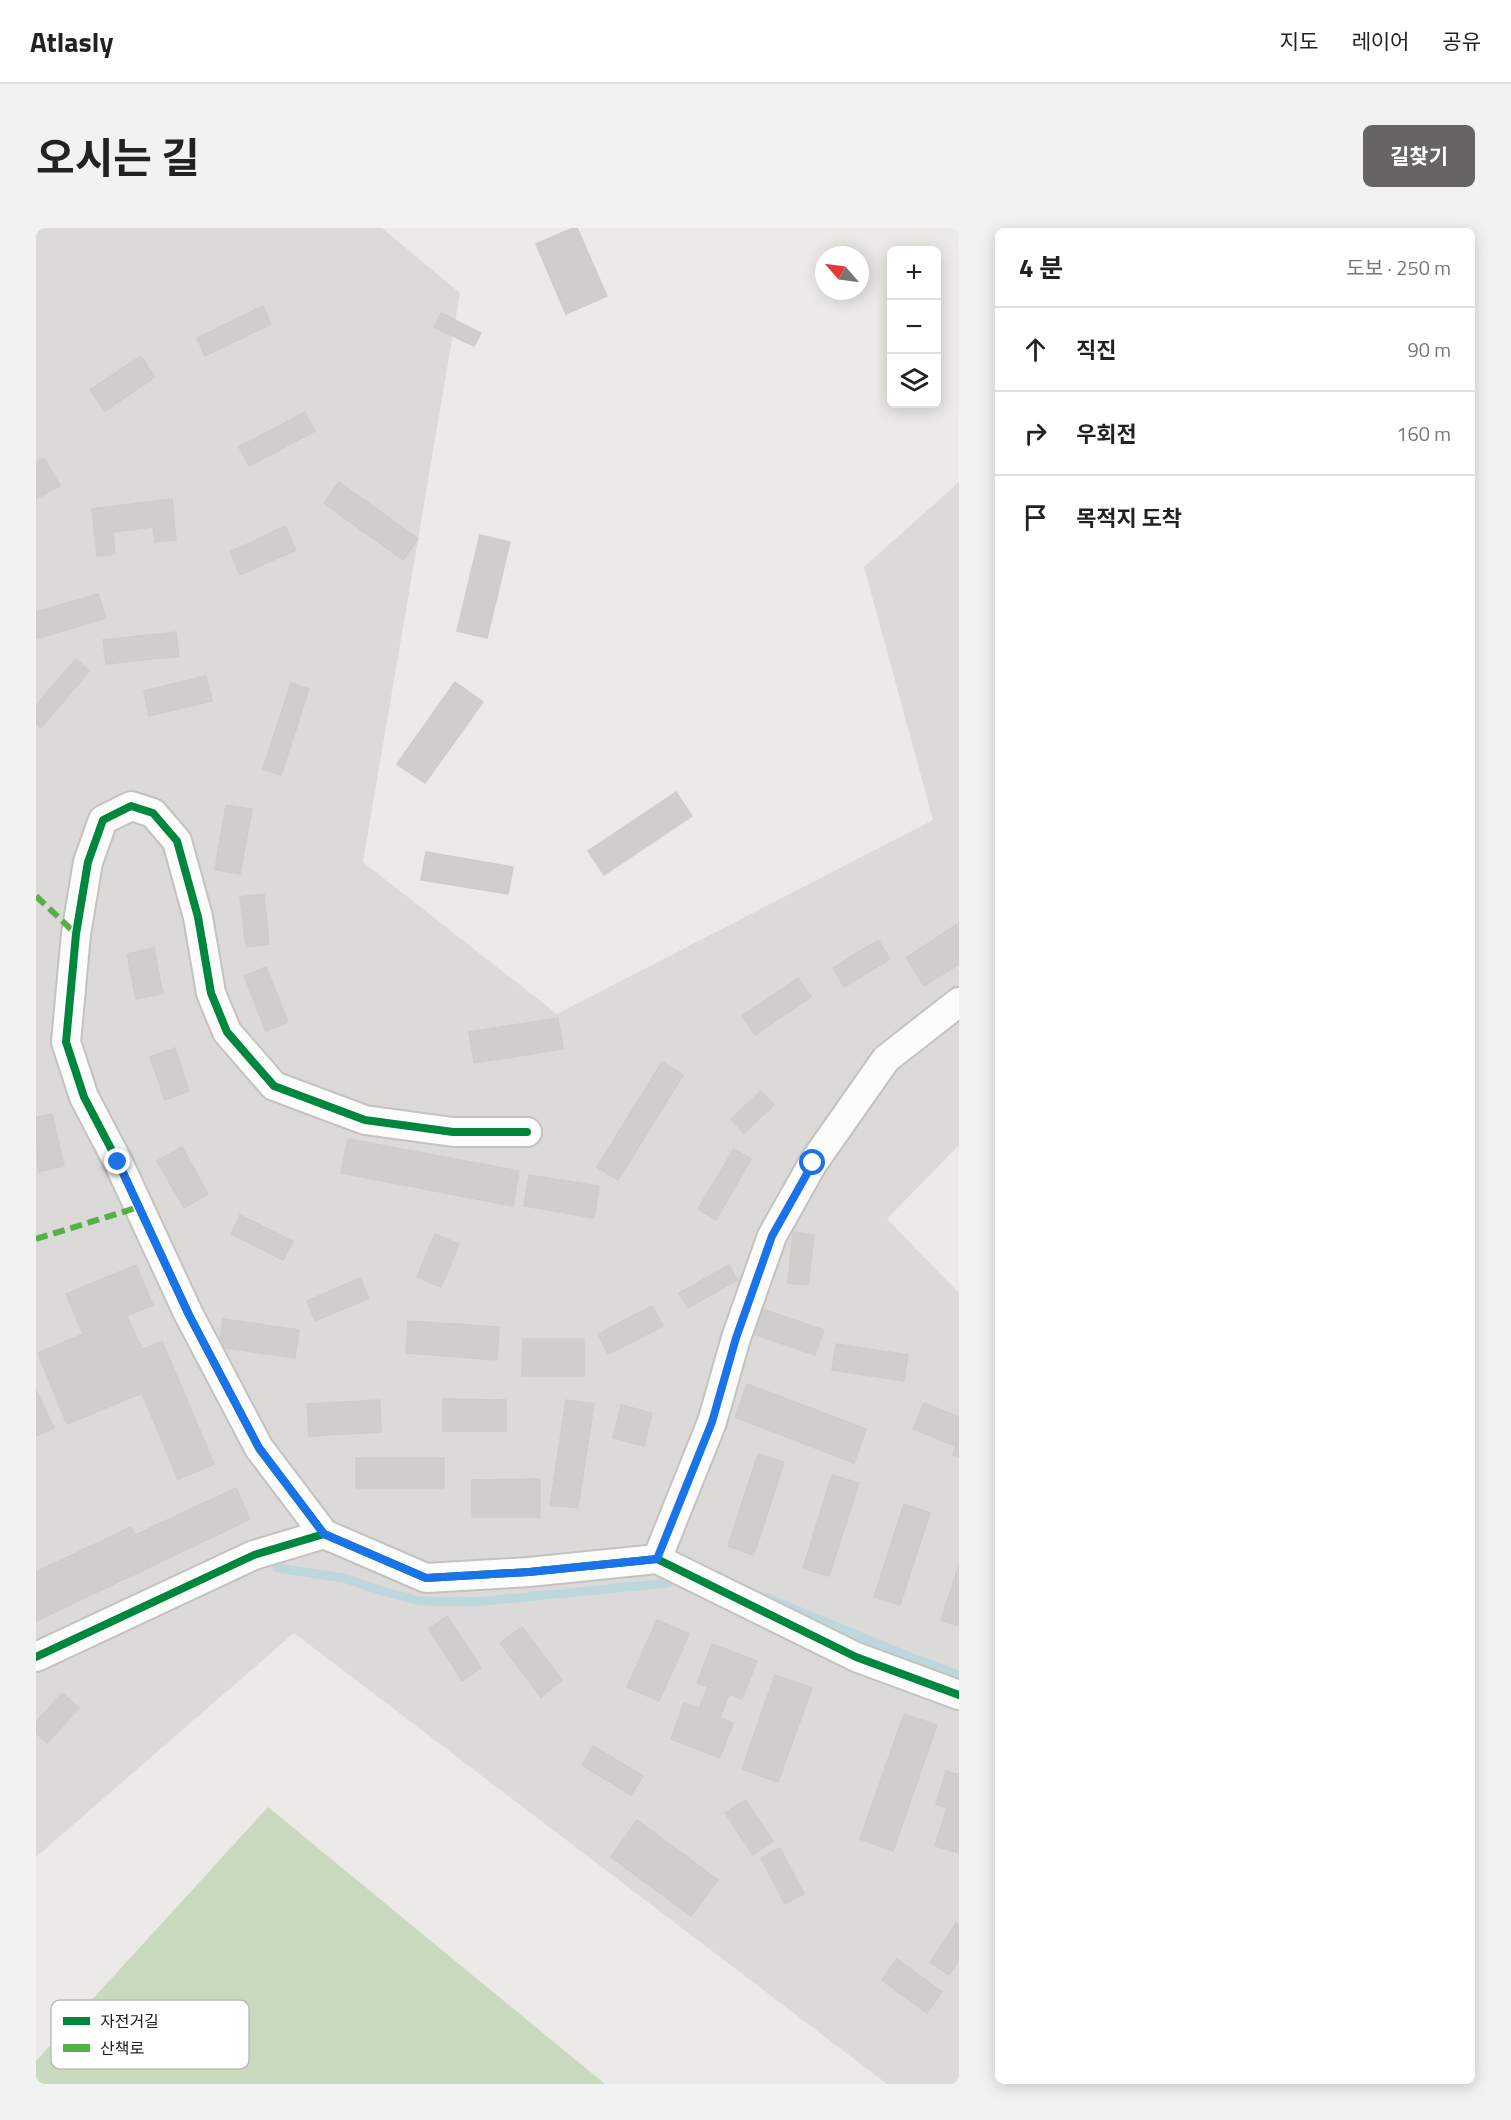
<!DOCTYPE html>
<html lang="ko">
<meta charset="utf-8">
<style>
:root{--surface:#fff;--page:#f2f2f2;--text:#222;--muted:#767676;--line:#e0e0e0;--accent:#666564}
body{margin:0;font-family:"Titillium Web","Noto Sans KR",sans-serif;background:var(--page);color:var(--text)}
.controls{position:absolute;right:18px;top:18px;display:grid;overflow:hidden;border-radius:9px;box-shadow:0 3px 15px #0003}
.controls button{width:54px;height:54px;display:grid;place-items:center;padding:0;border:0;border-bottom:2px solid var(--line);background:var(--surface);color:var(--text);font:30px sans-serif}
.compass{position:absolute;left:779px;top:18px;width:54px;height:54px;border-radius:50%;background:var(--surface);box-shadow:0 3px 15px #0003;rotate:298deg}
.stop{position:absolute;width:18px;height:18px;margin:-14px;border:4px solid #1a73e8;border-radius:50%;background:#fff}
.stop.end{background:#1a73e8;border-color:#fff;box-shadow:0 2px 6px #0008}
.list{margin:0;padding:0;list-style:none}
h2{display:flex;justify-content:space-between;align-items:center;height:78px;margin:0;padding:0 24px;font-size:26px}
h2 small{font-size:20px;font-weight:400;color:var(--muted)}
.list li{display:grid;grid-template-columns:39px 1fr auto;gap:18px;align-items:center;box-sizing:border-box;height:84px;padding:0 24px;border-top:2px solid var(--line)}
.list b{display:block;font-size:22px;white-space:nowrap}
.list em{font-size:20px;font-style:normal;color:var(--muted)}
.icon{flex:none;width:33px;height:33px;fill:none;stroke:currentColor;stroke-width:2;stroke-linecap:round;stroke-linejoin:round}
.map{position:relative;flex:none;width:923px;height:1856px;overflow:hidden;border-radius:9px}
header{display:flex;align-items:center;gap:36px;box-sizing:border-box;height:84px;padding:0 30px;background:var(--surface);border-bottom:2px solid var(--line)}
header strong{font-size:28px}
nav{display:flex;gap:33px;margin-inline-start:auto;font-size:21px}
.intro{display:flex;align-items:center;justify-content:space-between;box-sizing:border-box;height:144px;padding:0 36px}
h1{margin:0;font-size:42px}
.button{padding:15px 27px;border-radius:9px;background:var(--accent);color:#fff;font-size:21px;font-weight:700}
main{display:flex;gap:36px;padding:0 36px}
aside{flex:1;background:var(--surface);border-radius:9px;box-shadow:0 3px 15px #0003}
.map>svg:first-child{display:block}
</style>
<header>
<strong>Atlasly</strong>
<nav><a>지도</a><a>레이어</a><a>공유</a></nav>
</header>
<div class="intro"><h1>오시는 길</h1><a class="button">길찾기</a></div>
<main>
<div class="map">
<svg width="923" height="1856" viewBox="0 0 923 1856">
<rect width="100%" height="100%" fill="#eceae7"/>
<!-- residential -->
<path fill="#dbdad8" d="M0 0H346L424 65 327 634 521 786 897 592 828 339 923 254V917L851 991 923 1065V1856H851L258 1405 0 1629Z"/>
<!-- forest -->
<path fill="#c9d9be" d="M232 1579 569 1856H0V1833Z"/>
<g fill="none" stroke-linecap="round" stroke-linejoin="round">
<!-- stream -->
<g stroke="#bcd7dd" stroke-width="9">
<path d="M241 1340 308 1350 346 1363 384 1373 439 1374 632 1355"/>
<path d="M731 1370 876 1430 923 1447"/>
</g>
</g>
<!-- building -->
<g fill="#d0cecc" stroke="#cfccc8" stroke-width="1.5">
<path d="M537 0H541L571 68 530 86 500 16Z"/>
<path d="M227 78 235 96 169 128 161 110Z"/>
<path d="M405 85 445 105 438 118 398 99Z"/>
<path d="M105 128 119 149 69 183 54 162Z"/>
<path d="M269 184 279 203 213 238 203 219Z"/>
<path d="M8 230 24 258 0 271V235Z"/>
<path d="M303 254 382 311 367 332 288 275Z"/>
<path d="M136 271 140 312 119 314 117 299 77 304 79 326 61 328 56 281Z"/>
<path d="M249 298 260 322 204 347 194 324Z"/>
<path d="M444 307 474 314 451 410 421 403Z"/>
<path d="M62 366 70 390 0 411V384Z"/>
<path d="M140 404 143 428 70 436 67 412Z"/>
<path d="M40 431 53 443 5 500 0 496V477Z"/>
<path d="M170 448 176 473 113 488 108 463Z"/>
<path d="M419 454 447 474 389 555 361 536Z"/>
<path d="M255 455 273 461 245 547 227 541Z"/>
<path d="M640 564 656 588 568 647 552 623Z"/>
<path d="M190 577 216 581 204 646 179 642Z"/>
<path d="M390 624 477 639 472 666 385 652Z"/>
<path d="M228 666 233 716 210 719 204 669Z"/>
<path d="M923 695V736L888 758 870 730Z"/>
<path d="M842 712 854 731 808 759 797 740Z"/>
<path d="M118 720 127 766 100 771 91 726Z"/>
<path d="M230 739 252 794 230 803 208 748Z"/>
<path d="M762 750 775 769 719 807 706 788Z"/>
<path d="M522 790 527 821 438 835 433 804Z"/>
<path d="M139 820 153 863 129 872 114 829Z"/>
<path d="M626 834 647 847 582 952 561 939Z"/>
<path d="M725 863 738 877 708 905 695 891Z"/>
<path d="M16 886 28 938 2 944 0 889Z"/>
<path d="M312 911 483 943 477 978 305 945Z"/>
<path d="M146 919 172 966 148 980 121 933Z"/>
<path d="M698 921 715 931 680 992 662 981Z"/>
<path d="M493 947 563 958 558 990 488 978Z"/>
<path d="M204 987 257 1013 247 1032 195 1006Z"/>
<path d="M757 1004 778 1007 772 1057 752 1055Z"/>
<path d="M399 1006 423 1016 405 1059 381 1049Z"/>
<path d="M100 1037 117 1077 47 1106 30 1066Z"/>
<path d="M693 1037 701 1052 652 1080 643 1065Z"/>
<path d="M324 1050 333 1070 279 1093 271 1073Z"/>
<path d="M616 1078 627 1098 572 1126 562 1106Z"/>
<path d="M726 1081 788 1102 779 1127 717 1106Z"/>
<path d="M91 1088 106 1122 16 1160 2 1125Z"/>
<path d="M187 1091 263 1102 259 1130 183 1119Z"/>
<path d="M372 1093 463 1099 461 1132 370 1125Z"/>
<path d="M487 1111H548V1148H486Z"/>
<path d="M126 1113 178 1236 142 1251 106 1165 31 1196 16 1160Z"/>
<path d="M800 1116 872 1127 868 1153 796 1142Z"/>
<path d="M711 1156 830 1201 818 1235 699 1189Z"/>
<path d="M0 1162 18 1200 0 1208Z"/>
<path d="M407 1171 470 1172V1203H407Z"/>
<path d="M344 1172 345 1204 273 1208 271 1176Z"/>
<path d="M530 1172 558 1176 542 1280 514 1277Z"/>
<path d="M888 1175 923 1189V1229L917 1227 920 1218 877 1201Z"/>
<path d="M585 1177 616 1185 608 1218 577 1210Z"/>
<path d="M722 1226 748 1234 718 1327 692 1318Z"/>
<rect x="320" y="1230" width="88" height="30"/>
<path d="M796 1247 823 1255 793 1348 767 1340Z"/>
<path d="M504 1251V1289H436V1252Z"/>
<path d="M200 1260 214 1291 114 1339 99 1307Z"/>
<path d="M868 1276 894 1285 864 1377 838 1369Z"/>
<path d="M95 1299 114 1339 0 1393V1344Z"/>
<path d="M923 1337V1398L905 1392Z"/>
<path d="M411 1388 445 1440 426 1453 393 1401Z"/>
<path d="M621 1392 653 1406 623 1473 591 1459Z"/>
<path d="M486 1399 526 1452 505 1469 464 1415Z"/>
<path d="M676 1416 721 1433 706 1471 693 1466 684 1490 697 1495 684 1530 635 1511 648 1475 663 1481 672 1459 661 1455Z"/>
<path d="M739 1447 776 1460 742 1554 706 1541Z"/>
<path d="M26 1465 43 1480 11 1515 0 1505V1494Z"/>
<path d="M868 1486 901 1497 857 1623 824 1611Z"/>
<path d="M557 1518 607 1548 595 1567 546 1537Z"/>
<path d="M910 1543 922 1547 923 1544V1625L899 1618 911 1580 900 1576Z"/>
<path d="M709 1572 737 1613 717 1627 689 1585Z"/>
<path d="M601 1592 682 1652 655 1688 575 1629Z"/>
<path d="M744 1620 768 1666 749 1676 725 1630Z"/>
<path d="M920 1695 923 1697V1732L913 1747 894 1734Z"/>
<path d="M861 1731 906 1764 891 1785 846 1752Z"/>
</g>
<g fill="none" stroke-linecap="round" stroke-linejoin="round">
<!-- minor casing -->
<g stroke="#c3c2c1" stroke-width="32">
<g id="minor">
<path d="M288 1306 223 1220 153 1087 82 934 48 869 30 814 40 706 52 634 67 592 95 578 117 585 141 613 162 689 175 765 191 804 238 858 329 892 417 904H491"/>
<path d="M621 1331 676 1194 700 1110 736 1008 777 935 850 831 923 774"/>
<path d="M0 1429 218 1327 288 1306 390 1350 493 1344 621 1331 820 1429 923 1467"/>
</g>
</g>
<!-- minor -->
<use href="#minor" stroke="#fcfcfb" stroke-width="28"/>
<!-- quiet -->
<g stroke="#55b145" stroke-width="6" stroke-dasharray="12 6" stroke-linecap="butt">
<path d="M0 668 40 706"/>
<path d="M0 1011 103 979"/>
</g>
<!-- cycleway casing -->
<g stroke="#fff" stroke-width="11">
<g id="cycleway">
<path d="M288 1306 223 1220 153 1087 82 934 48 869 30 814 40 706 52 634 67 592 95 578 117 585 141 613 162 689 175 765 191 804 238 858 329 892 417 904H491"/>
<path d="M0 1429 218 1327 288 1306 390 1350 493 1344 621 1331 820 1429 923 1467"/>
</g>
</g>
<!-- cycleway -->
<use href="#cycleway" stroke="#00873e" stroke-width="8"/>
</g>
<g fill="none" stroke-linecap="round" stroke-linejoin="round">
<!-- route -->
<path stroke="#1a73e8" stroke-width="8" d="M82 934 153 1087 223 1220 288 1306 390 1350 493 1344 621 1331 676 1194 700 1110 736 1008 777 935"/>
</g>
<!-- legend -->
<rect x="15" y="1772" width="198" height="69" rx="9" fill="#fff" stroke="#bcbcbc" stroke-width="1.5"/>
<rect x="27" y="1789" width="27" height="8" fill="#00873e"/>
<rect x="27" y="1816" width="27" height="8" fill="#55b145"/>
<g font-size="16" fill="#1e1e1e">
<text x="64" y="1799">자전거길</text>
<text x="64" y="1826">산책로</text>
</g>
</svg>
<div class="controls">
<button>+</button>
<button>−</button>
<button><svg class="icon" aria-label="layers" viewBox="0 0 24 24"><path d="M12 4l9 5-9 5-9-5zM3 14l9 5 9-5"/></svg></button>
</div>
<svg class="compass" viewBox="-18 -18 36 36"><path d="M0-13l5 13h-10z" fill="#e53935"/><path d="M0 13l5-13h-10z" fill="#767676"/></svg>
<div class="stop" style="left:777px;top:935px"></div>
<div class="stop end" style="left:82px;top:934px"></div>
</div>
<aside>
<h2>4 분<small>도보 · 250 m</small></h2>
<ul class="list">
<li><svg class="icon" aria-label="ahead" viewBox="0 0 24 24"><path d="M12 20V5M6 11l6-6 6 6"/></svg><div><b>직진</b></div><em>90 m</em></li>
<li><svg class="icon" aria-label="right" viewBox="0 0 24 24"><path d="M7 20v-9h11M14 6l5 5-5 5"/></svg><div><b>우회전</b></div><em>160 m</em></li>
<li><svg class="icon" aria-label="arrive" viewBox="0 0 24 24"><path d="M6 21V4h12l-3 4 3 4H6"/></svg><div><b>목적지 도착</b></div></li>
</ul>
</aside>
</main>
